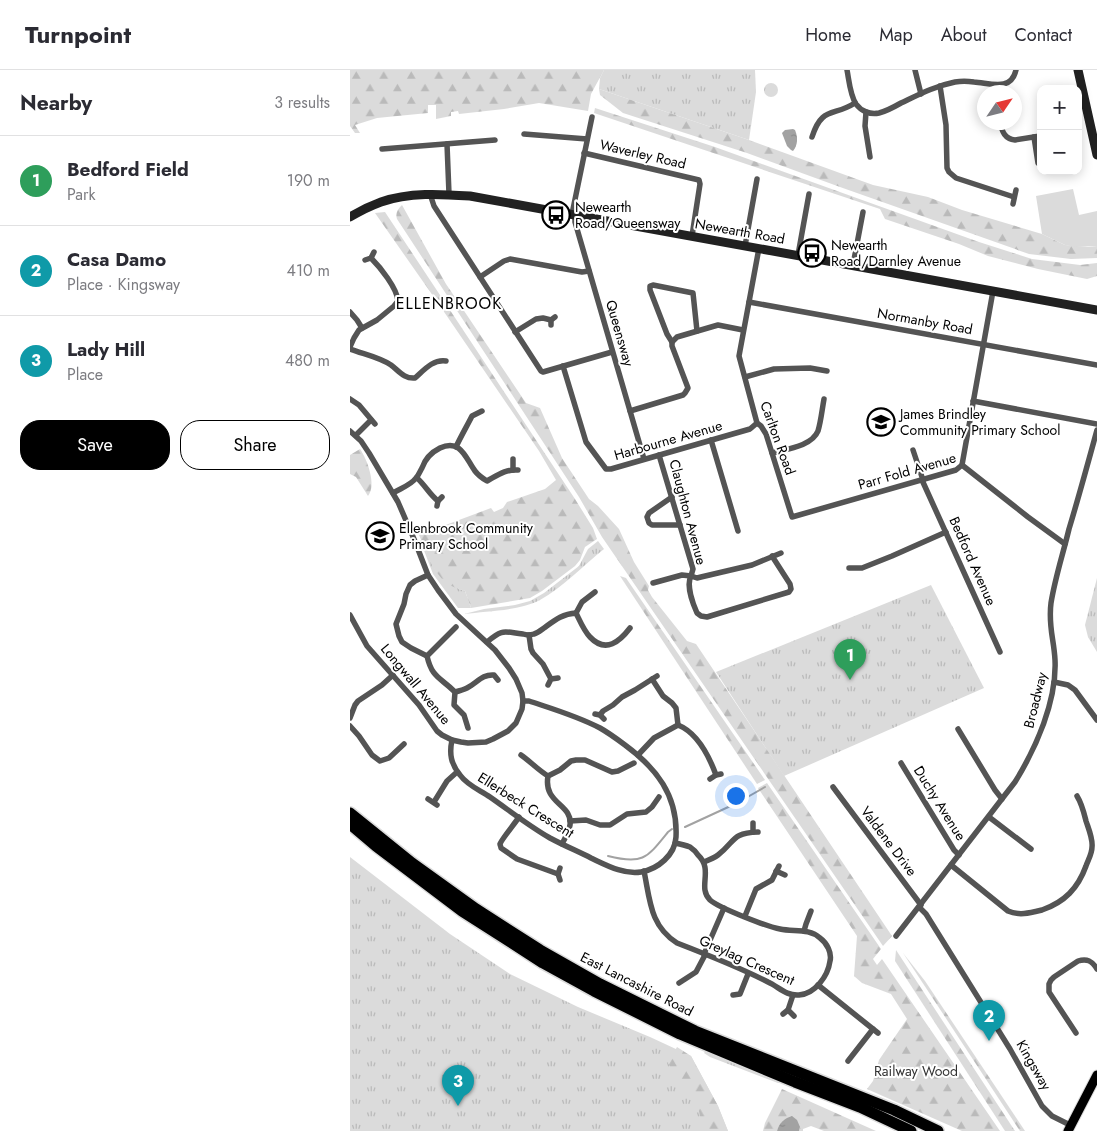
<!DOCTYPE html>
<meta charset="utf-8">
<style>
:root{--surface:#fff;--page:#f7f7f7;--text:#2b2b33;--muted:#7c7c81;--line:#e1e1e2;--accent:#000}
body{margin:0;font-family:Jost,sans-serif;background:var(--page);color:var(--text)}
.controls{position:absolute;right:15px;top:15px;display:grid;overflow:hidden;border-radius:10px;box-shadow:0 2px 12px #0003}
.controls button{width:45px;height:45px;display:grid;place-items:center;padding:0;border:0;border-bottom:1px solid var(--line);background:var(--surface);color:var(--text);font:25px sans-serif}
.compass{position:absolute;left:627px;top:15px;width:45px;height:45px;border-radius:50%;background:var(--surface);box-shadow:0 2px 12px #0003;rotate:55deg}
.you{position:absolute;left:385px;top:725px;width:18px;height:18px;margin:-12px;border:4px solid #fff;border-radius:50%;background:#1a73e8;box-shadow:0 0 0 8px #1a73e833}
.badge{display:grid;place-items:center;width:32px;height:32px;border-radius:50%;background:var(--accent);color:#fff;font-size:16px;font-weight:700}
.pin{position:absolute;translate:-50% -41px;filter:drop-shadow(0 1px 2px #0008)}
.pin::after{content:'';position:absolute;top:26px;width:18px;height:15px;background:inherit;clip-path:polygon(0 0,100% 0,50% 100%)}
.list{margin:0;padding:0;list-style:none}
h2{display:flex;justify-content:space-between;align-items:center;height:65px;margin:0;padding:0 20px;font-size:21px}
h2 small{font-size:16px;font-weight:400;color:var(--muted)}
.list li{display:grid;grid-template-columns:32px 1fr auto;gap:15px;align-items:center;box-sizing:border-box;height:90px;padding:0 20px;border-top:1px solid var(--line)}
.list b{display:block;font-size:19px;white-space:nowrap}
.list p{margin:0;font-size:16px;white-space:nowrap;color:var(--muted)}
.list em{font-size:16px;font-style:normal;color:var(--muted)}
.actions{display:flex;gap:10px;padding:15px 20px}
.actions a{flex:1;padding:11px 0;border:1px solid var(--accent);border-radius:20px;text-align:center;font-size:18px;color:var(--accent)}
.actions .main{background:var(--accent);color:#fff}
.map{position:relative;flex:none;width:747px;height:1061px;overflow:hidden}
header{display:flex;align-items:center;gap:30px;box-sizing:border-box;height:70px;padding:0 25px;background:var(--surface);border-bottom:1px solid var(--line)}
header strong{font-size:24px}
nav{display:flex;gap:28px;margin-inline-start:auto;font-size:18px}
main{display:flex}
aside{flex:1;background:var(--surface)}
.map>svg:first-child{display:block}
</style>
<header>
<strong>Turnpoint</strong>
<nav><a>Home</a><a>Map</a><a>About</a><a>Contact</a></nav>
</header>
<main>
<aside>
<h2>Nearby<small>3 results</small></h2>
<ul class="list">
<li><span class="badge" style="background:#2e9e5b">1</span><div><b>Bedford Field</b><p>Park</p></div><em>190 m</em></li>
<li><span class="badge" style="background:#0f9aa8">2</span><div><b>Casa Damo</b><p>Place · Kingsway</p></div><em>410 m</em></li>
<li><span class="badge" style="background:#0f9aa8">3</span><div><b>Lady Hill</b><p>Place</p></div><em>480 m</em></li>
</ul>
<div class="actions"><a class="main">Save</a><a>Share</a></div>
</aside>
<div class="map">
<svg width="747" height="1061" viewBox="0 0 747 1061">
<defs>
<pattern id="grass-tufts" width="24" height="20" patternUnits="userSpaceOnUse" patternTransform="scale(1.25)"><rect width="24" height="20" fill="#dbdbdb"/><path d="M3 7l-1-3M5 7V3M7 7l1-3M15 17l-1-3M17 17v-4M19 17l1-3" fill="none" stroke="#bababa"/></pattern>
<pattern id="forest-firs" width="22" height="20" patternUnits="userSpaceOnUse" patternTransform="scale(1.25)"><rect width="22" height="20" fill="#dbdbdb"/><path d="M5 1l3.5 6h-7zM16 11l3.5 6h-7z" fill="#bababa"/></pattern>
<pattern id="water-ripples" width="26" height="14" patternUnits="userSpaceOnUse" patternTransform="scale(1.25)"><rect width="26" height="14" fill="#a2a2a2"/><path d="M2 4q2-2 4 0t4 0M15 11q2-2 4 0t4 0" fill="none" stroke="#8a8a8a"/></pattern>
</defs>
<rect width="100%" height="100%" fill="#fff"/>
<!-- grass -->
<g fill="url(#grass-tufts)">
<path d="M254 0H405L406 22 399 70 249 19 250 8Z"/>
<circle cx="421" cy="20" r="7"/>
<path d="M70 470H71C83 496 86 510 115 521L121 538H108L83 504Z"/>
<path d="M248 471 254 479C234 495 212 518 190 530 169 541 137 541 114 544L134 539 165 535 180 531 194 523 229 496 238 479Z"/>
<path d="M747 508V582L738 567 735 555Z"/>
<path d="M581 515 634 618 434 706 366 602Z"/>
<path d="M0 787 100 864 160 904 228 937 300 967 341 986 368 1036 378 1061H0Z"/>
<path d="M356 980 440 1015 431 1013H428L360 987 354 983Z"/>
</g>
<!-- forest -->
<g fill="url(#forest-firs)">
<path d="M0 0H254L241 24 238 41 189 33 154 39 109 44 108 41 101 42V46L86 49V35H78V43L27 48 5 55 10 63H5L0 56Z"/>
<path d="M249 19 399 70 523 115 578 127 612 140 692 164 715 175 738 177 747 176V188L721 189 679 184 490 117 397 83 273 43 250 25Z"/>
<path d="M245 38 365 77 629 172 682 189 730 195 747 193V206L737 209 688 199 638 186 609 174 535 149 530 139 244 43Z"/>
<path d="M52 135 96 214 176 333 190 338 212 388 239 429 248 436 269 459 284 492 299 516 298 520 302 527 337 571 346 574 542 866 533 876 252 467 229 427 47 149C45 143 48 139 52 135Z"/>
<path d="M35 142 225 429 243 458 247 469 235 477 230 490 225 496 192 521 180 528 121 538 115 521C109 519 102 517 97 513 82 502 76 481 69 465L141 438 144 442 153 438 157 432 195 419 206 410 189 381 88 233 25 143Z"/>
<path d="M10 379C17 389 27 415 18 426L6 407 0 404V385Z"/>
<path d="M270 506 276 508 415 710 407 714Z"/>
<path d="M417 713 531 879 523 889 527 895 532 889 650 1061H612L517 1019 523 1011 529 990 557 949 541 924 512 913 504 906 507 866 408 718Z"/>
<path d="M546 880 665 1061H655L545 891Z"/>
<path d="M553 883 575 911 675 1061H670Z"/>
<path d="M327 977 341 986 368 1036 378 1061H353L347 1031 339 1015 325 1005 318 993Z"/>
<path d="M432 1019 526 1061H474L461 1056 453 1059V1061H449L450 1057 428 1059 427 1061H413L415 1053Z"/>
</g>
<!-- garden -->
<path fill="#dbdbdb" d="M723 119 729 145 747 141V176L726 177 715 175 692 164 686 126Z"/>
<!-- water -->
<g fill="url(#water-ripples)">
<path d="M443 59 445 60C448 67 448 75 443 81L441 80 437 76 432 63 435 60Z"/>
<path d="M442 1046 447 1050 450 1057 449 1061H427C429 1053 435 1048 442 1046Z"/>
</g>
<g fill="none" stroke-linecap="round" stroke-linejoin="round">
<!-- stream -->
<g stroke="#a2a2a2" stroke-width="2">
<path d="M335 757 387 733 415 717"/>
<path d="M258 786C293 795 297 788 318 762L322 759"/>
</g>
<!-- primary casing -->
<g stroke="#dbdbdb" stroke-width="11">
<path id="primary" d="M718 1061 747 1005"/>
</g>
<!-- highway casing -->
<g stroke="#dbdbdb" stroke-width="14">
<g id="highway">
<path d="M0 743 62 793 126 839 190 880 250 914 345 961 544 1040 588 1061"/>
<path d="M0 754 26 776 112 841 193 893 244 921 330 964 445 1012 510 1037 561 1061"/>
</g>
</g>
<!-- street -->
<g stroke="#545454" stroke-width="5.5">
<path d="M497 0C499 10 500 25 506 34 511 41 520 45 529 43 537 41 544 37 551 33 568 25 585 16 605 12 611 11 617 11 624 12 640 13 661 22 666 0"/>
<path d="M565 0 571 24"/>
<path d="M590 16 596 55 597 98 599 102 606 108 664 127"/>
<path d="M645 22 646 15"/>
<path d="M516 42 515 56 520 87"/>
<path d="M650 52C652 62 655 69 665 70L690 66"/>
<path d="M174 64 237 69"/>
<path d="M462 67C472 36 483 47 505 33"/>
<path d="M684 67 688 93"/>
<path d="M97 74 99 124"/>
<path d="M32 79 145 70"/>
<path d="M234 83 349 110 350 114 342 166"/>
<path d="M80 124 84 136 191 301 193 302 262 282"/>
<path d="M663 134 666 120"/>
<path d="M222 144 242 47"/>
<path d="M225 144V152L294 389"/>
<path d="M395 176 407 109"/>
<path d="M409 178 389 286 407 353 411 356 416 364 442 447 606 400 612 395 678 447 715 474"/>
<path d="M448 185 459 124"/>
<path d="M15 190 21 188 24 182"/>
<path d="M503 195 513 142"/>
<path d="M130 207 154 191 160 189 232 202 239 201"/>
<path d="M399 232 747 295"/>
<path d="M0 242 7 250 12 258"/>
<path d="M201 255V250L205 247"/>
<path d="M165 262 186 249 193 248 201 250"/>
<path d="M322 272 327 267 368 255 393 260"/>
<path d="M0 277 4 268 9 260 27 250 44 236 48 231C47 218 30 197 21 188"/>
<path d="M0 279C13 284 29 287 41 295 49 301 54 309 65 308 74 300 83 289 96 291"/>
<path d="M213 296 236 372 256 399H261L400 359 407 353"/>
<path d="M395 307 424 299 460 298 477 301"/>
<path d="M0 329 9 335 25 354"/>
<path d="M623 331 747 354"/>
<path d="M280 341 333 325 335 323 338 318 322 276V272L317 264 300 220V216L303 215 343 223 347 261"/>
<path d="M0 361 11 371 19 383 48 432 64 469 78 505 88 520 106 544 145 580 159 598 166 609 172 623 173 631 172 639 166 653 158 661 143 669 136 672 118 673 111 672 102 670 92 665 87 661 69 635 17 576 0 545"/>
<path d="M6 365 21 350"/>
<path d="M361 370 388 461"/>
<path d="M106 377C111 366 117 356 122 346L132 341"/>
<path d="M563 380 573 410"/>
<path d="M422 383C437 379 462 376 468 361 471 351 472 340 474 329"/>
<path d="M163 389V400"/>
<path d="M612 395 643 221"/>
<path d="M67 408C75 415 80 425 88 431"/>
<path d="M572 410 650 582"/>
<path d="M43 423C51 418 61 415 66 408 69 405 70 401 72 398 75 389 82 382 90 378 111 368 116 389 125 401 128 405 132 408 137 411 148 405 156 399 168 400"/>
<path d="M322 427 299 443 297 447 299 453 302 455H330"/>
<path d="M87 436 88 431 92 427"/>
<path d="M422 486 440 514 441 519 439 522 357 547 351 546 347 543C343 534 336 515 341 506L347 508 351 507 402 495 431 483"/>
<path d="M499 498H512L542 486 596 462"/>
<path d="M78 505 65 511 60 515 56 524 54 534 46 554 49 566 52 572 61 578 77 586C82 608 90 607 105 622L104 635 114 645 118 658"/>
<path d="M303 513 332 505 341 506 343 499 309 385"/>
<path d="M226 543 232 532 245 522"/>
<path d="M179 565 181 579 183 583 193 594 201 609"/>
<path d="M137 572C153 558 154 562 173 564 176 565 181 565 184 564 188 563 191 560 194 558 205 550 212 544 226 543 230 551 234 561 240 567 256 584 270 571 280 558"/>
<path d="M77 586 106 557"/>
<path d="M302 609 313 626 322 633 326 638 328 655"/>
<path d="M704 612 718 615 725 620 747 650"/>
<path d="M198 615 201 609 208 608"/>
<path d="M105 622C109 621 113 620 117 618 127 613 132 604 144 605L148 610"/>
<path d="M245 644 250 645 254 649"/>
<path d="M250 645 253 641 263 635 272 627 285 620 307 606"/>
<path d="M0 648 5 635 8 631 32 615 43 605"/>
<path d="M0 656 9 666 22 685 30 691 39 688 54 674"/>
<path d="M608 659 645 720 652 729"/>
<path d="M102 670C99 684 101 694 110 705 118 716 130 720 140 727 160 741 179 756 200 768 213 775 227 781 241 788 256 795 274 805 291 802 308 799 325 785 326 767 328 725 306 698 275 675 267 669 259 663 250 658 227 646 203 639 179 631H173"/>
<path d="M171 685C181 692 188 700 198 706"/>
<path d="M288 685 304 668 328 655C348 663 359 686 366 705"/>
<path d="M551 693 604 780 609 785"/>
<path d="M360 709 366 705 371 704"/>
<path d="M483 717 571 835"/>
<path d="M78 729 87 735"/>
<path d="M84 732 97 711 107 702"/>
<path d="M169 747C166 752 151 770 150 774 150 775 151 777 151 778L167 789 208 804"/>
<path d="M639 747 681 779"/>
<path d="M220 751 236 750 250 755H260L277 744 296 742 302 737 309 727"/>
<path d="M403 753V762"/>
<path d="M212 774C215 768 219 762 220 755 223 734 193 734 198 706L210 700 221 691 226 690H235L262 702 268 701 284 693"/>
<path d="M354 792C359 790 364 788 368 785 386 771 381 763 408 762"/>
<path d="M601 795 658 841C669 846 680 843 692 840 715 832 728 818 736 796 738 790 742 784 742 777 743 769 739 760 736 751 734 743 732 734 727 726"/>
<path d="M294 801C300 830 300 856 327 873 358 885 389 897 418 912 429 917 436 926 449 925 465 924 478 906 480 891 482 883 477 873 470 868 459 858 444 862 430 859 418 857 369 838 360 830 347 817 364 800 348 785 346 782 343 779 340 777 335 775 330 774 325 773"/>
<path d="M426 801 435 805"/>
<path d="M210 810 208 804 210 798"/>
<path d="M569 837 576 844 660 979 692 1036 702 1046 720 1055"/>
<path d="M395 846 406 819 422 810 429 796"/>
<path d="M454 861 456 854 461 841"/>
<path d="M546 866 665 712C686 678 707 631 705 590 704 569 698 556 701 533 705 508 713 484 719 459 729 426 738 393 747 360"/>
<path d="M354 884 374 838"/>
<path d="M329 913 346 902 355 885"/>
<path d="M468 915 528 963"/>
<path d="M383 925 390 924 398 904"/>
<path d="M438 940 444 946"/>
<path d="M433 944 438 940 443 925"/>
<path d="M726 963 699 922V914L701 910 704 907 728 891C737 888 742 891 747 899"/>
<path d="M498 991 523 959"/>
</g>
<!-- secondary -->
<g stroke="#212121" stroke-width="9">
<path d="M728 0 747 85"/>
<path d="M0 147C10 141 20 136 31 132 59 122 91 124 120 126L747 240"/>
</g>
<!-- primary -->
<use href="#primary" stroke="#000" stroke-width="9"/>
<!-- highway -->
<use href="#highway" stroke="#000" stroke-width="11"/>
</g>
<!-- icons -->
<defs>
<g id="bus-ring" transform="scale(1.4375)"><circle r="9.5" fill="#fff" stroke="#000" stroke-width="1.5"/><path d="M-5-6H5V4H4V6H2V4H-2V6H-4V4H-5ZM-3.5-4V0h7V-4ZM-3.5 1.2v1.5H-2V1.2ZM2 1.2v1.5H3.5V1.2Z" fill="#000"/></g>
<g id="school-ring" transform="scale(1.4375)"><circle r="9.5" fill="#fff" stroke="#000" stroke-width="1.5"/><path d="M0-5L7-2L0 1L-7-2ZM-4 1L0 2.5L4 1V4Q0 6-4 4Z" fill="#000"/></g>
</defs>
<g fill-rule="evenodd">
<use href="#bus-ring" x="206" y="145"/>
<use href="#bus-ring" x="462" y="183"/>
<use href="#school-ring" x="531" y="352"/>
<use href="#school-ring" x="30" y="466"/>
</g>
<g text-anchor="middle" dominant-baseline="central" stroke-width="4" stroke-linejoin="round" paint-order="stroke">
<!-- street labels -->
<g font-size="14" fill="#000" stroke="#fff">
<text transform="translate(293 84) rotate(13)">Waverley Road</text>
<text transform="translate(390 161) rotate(10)">Newearth Road</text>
<text transform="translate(575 251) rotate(10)">Normanby Road</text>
<text transform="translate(270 263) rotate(74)">Queensway</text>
<text transform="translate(428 368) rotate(70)">Carlton Road</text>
<text transform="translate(318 370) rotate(-16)">Harbourne Avenue</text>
<text transform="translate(557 401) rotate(-16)">Parr Fold Avenue</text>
<text transform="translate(338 442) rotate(75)">Claughton Avenue</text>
<text transform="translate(623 491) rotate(66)">Bedford Avenue</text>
<text transform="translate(66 614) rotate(50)">Longwall Avenue</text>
<text transform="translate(685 630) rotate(-76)">Broadway</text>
<text transform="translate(590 733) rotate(58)">Duchy Avenue</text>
<text transform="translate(176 735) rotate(32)">Ellerbeck Crescent</text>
<text transform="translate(539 771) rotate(53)">Valdene Drive</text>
<text transform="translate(397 890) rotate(24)">Greylag Crescent</text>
<text transform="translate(287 914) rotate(27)">East Lancashire Road</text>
<text transform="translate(684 995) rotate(60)">Kingsway</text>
</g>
<!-- poi labels -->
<g font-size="14" fill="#000" stroke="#fff" text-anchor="start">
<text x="225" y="137">Newearth<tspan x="225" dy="16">Road/Queensway</tspan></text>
<text x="481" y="175">Newearth<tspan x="481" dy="16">Road/Darnley Avenue</tspan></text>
<text x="550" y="344">James Brindley<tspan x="550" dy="16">Community Primary School</tspan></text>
<text x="49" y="458">Ellenbrook Community<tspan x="49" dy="16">Primary School</tspan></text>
</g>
<!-- park labels -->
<g font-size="14" fill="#323232" stroke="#fff">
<text x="566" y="1001">Railway Wood</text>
</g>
<!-- quarter labels -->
<g font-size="16" letter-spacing="1" fill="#000" stroke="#fff">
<text x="99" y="233">ELLENBROOK</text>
</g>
</g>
</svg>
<div class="controls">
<button>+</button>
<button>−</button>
</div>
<svg class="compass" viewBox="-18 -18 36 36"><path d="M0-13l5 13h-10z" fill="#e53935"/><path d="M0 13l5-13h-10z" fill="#7c7c81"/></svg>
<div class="you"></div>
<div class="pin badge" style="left:500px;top:610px;background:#2e9e5b">1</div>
<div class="pin badge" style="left:639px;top:971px;background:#0f9aa8">2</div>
<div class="pin badge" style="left:108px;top:1036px;background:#0f9aa8">3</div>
</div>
</main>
